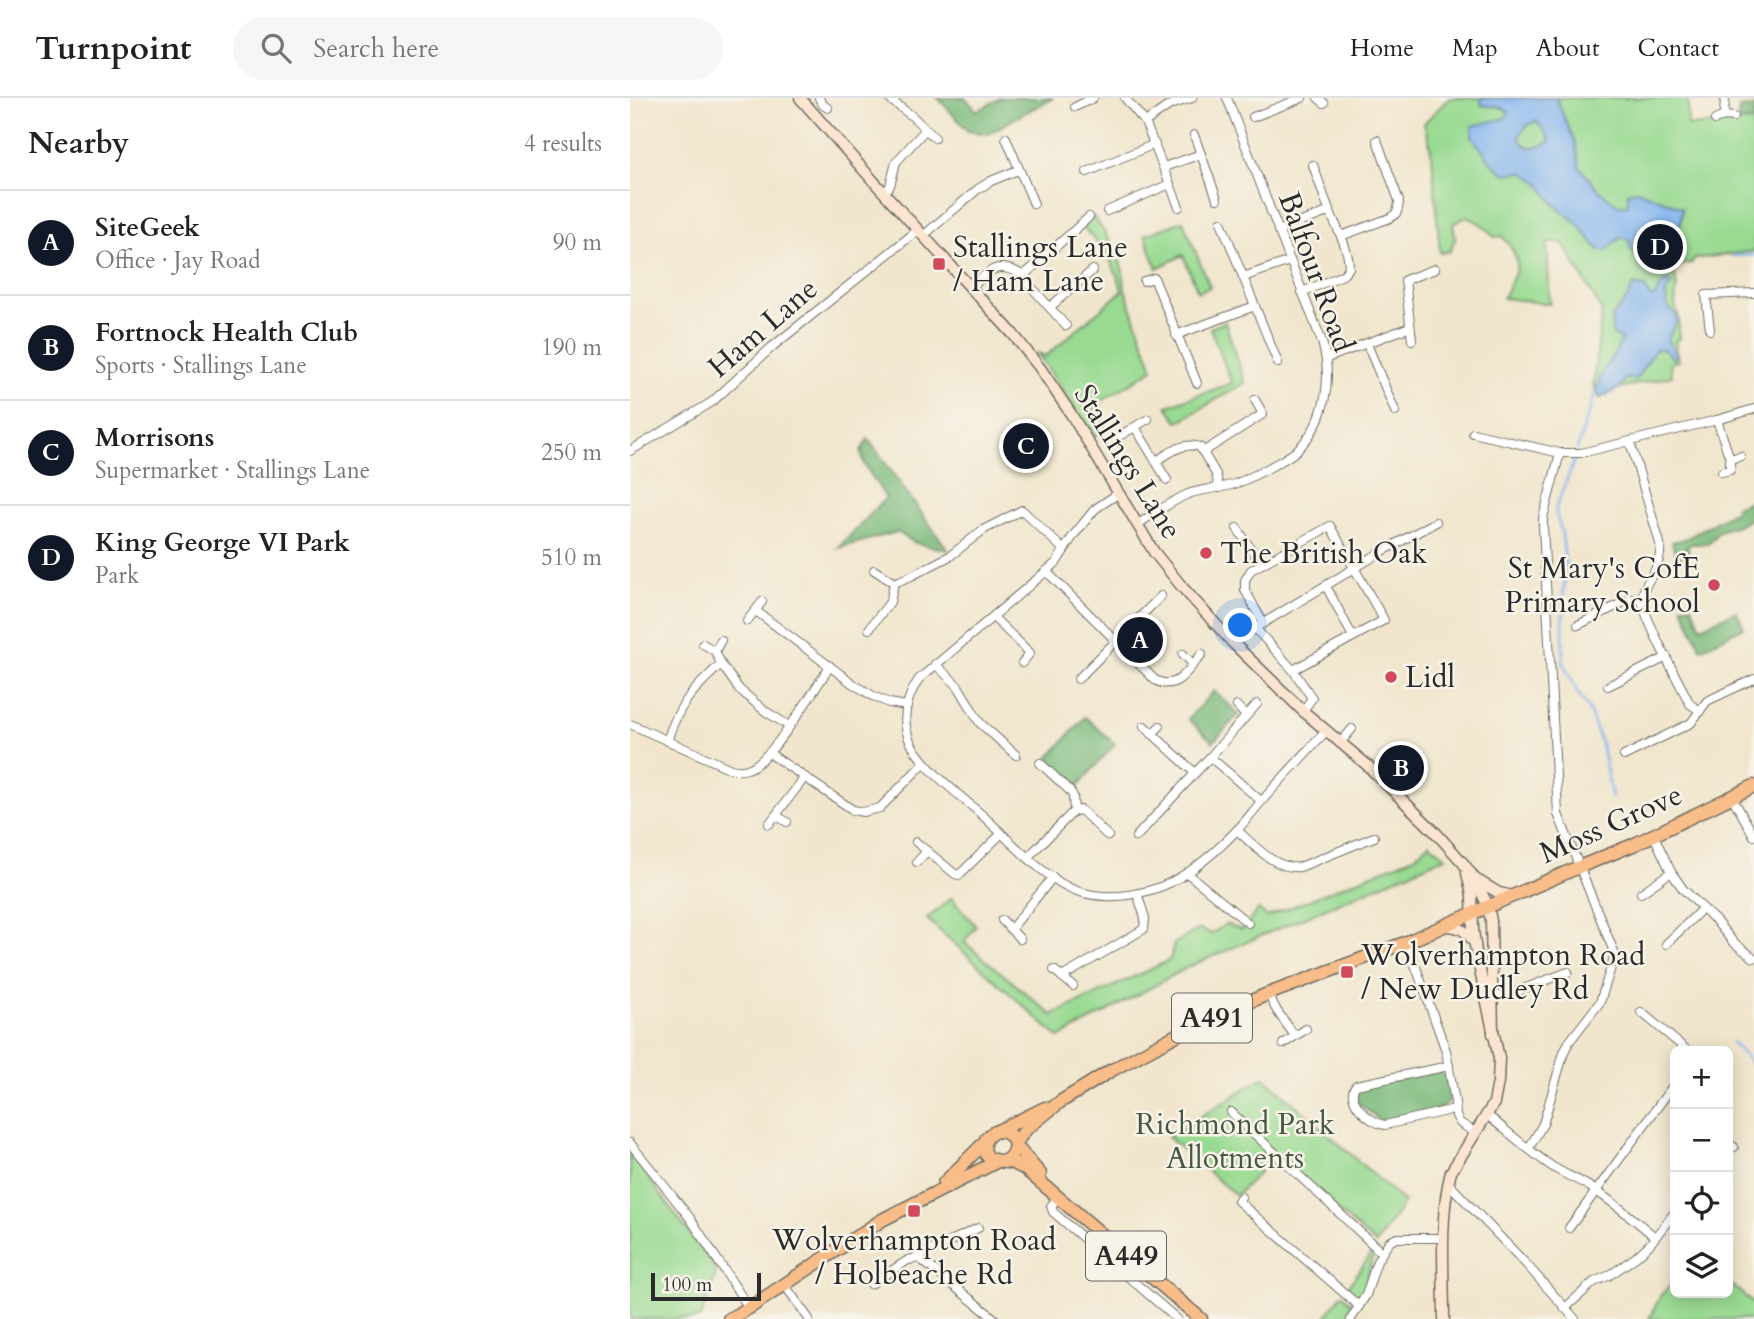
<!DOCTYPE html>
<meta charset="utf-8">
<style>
:root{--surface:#fff;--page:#f6f6f6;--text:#222;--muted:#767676;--line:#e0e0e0;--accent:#111827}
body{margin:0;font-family:Cardo,serif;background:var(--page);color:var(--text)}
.controls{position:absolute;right:21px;bottom:21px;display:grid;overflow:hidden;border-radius:10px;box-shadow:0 4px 18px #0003}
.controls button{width:63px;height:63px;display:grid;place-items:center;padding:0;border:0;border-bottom:2px solid var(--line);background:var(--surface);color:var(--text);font:35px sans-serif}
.scale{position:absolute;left:21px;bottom:18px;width:110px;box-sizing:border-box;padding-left:7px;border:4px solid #2b2b2b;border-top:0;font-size:19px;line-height:24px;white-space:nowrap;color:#2b2b2b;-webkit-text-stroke:5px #f7f3e8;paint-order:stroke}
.you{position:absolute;left:611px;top:528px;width:24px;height:24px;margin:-18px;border:5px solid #fff;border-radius:50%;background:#1a73e8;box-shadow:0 0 0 10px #1a73e833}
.badge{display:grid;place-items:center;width:46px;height:46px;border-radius:50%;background:var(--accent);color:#fff;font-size:23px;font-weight:700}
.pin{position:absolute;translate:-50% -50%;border:4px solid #fff;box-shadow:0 2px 7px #0006}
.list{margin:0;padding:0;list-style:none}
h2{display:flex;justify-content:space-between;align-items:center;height:91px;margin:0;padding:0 28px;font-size:30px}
h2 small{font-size:23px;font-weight:400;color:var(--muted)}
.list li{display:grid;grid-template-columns:46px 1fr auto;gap:21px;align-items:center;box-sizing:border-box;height:105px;padding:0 28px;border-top:2px solid var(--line)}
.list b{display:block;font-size:26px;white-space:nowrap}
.list p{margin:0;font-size:23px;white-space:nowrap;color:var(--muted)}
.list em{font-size:23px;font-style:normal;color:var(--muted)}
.icon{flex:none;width:38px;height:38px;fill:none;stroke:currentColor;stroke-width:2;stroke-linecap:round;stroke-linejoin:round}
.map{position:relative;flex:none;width:1124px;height:1221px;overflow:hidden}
header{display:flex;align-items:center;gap:42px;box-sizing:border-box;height:98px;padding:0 35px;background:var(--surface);border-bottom:2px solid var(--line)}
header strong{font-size:33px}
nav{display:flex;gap:38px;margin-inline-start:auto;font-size:24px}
.search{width:490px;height:63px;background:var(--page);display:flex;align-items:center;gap:18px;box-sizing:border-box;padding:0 24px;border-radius:38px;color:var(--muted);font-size:26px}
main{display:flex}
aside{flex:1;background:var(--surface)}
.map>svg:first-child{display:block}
</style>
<header>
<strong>Turnpoint</strong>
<div class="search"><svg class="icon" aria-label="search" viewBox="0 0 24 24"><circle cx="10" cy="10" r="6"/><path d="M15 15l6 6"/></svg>Search here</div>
<nav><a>Home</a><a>Map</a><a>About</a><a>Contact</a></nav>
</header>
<main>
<aside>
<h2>Nearby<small>4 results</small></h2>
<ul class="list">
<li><span class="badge">A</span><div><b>SiteGeek</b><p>Office · Jay Road</p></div><em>90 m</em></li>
<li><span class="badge">B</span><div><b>Fortnock Health Club</b><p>Sports · Stallings Lane</p></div><em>190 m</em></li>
<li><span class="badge">C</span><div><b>Morrisons</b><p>Supermarket · Stallings Lane</p></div><em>250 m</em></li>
<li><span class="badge">D</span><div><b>King George VI Park</b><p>Park</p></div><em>510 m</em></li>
</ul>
</aside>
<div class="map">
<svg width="1124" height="1221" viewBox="0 0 1124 1221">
<rect width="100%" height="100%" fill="#f7f3e8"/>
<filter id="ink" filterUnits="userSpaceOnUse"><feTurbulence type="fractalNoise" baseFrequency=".0143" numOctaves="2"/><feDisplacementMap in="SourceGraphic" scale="14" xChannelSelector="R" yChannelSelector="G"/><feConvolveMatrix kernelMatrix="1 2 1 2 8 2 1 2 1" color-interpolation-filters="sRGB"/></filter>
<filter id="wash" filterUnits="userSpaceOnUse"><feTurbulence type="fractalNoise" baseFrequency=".00686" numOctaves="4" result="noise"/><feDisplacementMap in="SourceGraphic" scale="28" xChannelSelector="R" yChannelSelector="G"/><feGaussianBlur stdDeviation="1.57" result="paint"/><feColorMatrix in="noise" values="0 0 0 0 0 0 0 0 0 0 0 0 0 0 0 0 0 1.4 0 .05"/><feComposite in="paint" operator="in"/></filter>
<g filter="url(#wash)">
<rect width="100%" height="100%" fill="#f1e6cd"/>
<!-- green -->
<g fill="#98da91" stroke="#62825e" stroke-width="2">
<path d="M819 0H1058V28L1108 24 1109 10 1124 9V153L1064 161 1062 165 1049 167 1043 170 1047 187 1045 207 1049 219V241L1045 243 1049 263 1040 265 1042 278 990 290 970 300 963 288 972 213 933 145H917L920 206 873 200C887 171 896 165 872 138L864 139C856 129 848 122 836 119L823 126 825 141 820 153 810 155 803 68 800 47 794 25Z"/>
<path d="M463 118C480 142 494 160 495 191L523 271 464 308 478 332 464 338 407 255 416 258 492 193 488 179 477 156 453 129Z"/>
<path d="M553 123 580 189 568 194 553 157 527 170 515 137Z"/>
<path d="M595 224 615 285 548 324 537 308 602 285 580 230Z"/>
<path d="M799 745 816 759 558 869 429 940 297 821 321 800 346 828 334 844 422 917 540 862 544 846 569 831 581 836 596 826 612 832 628 812 637 819 784 759Z"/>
<path d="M634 979 774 1104 746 1146 644 1059 606 1098 538 1039Z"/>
<path d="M0 1055 87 1173 71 1219 64 1221H0Z"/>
<path d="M745 1151 748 1153 741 1164 734 1193 731 1197 726 1198 716 1191Z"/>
<path d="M1045 1182V1195H1098V1184L1124 1206V1221H1019L1031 1197Z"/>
<path d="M712 1196 723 1207 720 1216 715 1221H694Z"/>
</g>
<!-- forest -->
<g fill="#7aba7b" stroke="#527253" stroke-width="2">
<path d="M308 0H335L347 13 370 0H423L396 14 358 36 338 33Z"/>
<path d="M1124 9V23L1109 24V10Z"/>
<path d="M238 341 318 452 285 445 267 434 208 450 256 400 234 366 231 353Z"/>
<path d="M1124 402V420L1105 428 1089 433 1078 446H1061L1056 449 1059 452 1052 459 1045 455 1042 444 1055 441 1105 413V409Z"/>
<path d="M1061 507 1071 529 1106 513 1114 529 1071 551 1052 508Z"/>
<path d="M584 593 609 616 583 644 558 621Z"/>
<path d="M455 619 485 646 447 689 417 662Z"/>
<path d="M808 973C815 978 819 982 820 991 821 999 819 1006 811 1010 801 1015 764 1021 751 1023L729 1006 724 992 728 989Z"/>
</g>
<!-- water -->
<g fill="#82b4ef" stroke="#56708d" stroke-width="2" fill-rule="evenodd">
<path d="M851 0H926L945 44 950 70 970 93 988 107H998V94L1007 92 1052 110 1050 129 1036 152 1018 164 1000 151 999 142 991 139 976 153 968 151 946 124 926 108 908 84 893 74 875 76 862 65 842 39V28L875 20 879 14 869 9 851 7ZM906 23 914 32 920 43C910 51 896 53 889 40 892 31 897 27 906 23Z"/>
<path d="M1037 182 1042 185 1035 195 1038 209 1045 215 1048 222 1037 242 1047 256 1044 261 1035 252 1026 251 1006 281H995L990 290 970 300 966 292 971 276 985 255 992 241 983 237C979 212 984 220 996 202 1000 198 1001 192 1003 187L1015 189 1020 199 1026 198 1028 191Z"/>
</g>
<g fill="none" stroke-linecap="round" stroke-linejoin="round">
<!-- stream -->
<g stroke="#82b4ef" stroke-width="2.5">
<path d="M1103 158 1124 157"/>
<path d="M947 351 966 292"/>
<path d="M945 361 926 409V416L932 436 936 473 933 498V564L947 594 958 610 971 645 982 700"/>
<path d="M1102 944 1124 968"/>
</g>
</g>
</g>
<g filter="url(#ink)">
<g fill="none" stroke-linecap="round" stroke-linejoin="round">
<!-- minor casing -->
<g stroke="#706c64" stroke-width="10">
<g id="minor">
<path d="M189 0 193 7 198 10"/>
<path d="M258 0 282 18 305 40"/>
<path d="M495 0 515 24"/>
<path d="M688 0 694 5"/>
<path d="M445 9 463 0"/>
<path d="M1094 18 1095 0"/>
<path d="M623 19 672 0"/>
<path d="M1085 22 1094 18 1104 19"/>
<path d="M564 37 587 101"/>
<path d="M376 40 404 106"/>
<path d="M534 69 571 56"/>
<path d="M457 74 525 46"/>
<path d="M254 95 260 88 266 64 296 31"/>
<path d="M549 109 515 24 540 7 562 0"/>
<path d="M477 113 540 86"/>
<path d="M591 124 648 265"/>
<path d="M648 133 700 113"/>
<path d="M293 138 348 91 361 83 388 72"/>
<path d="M711 138 760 120C768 116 768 112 769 103L747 42"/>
<path d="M392 179 459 119"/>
<path d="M613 179 660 163"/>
<path d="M514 183 524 180 567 285"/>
<path d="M341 190C358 174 365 163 389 175L436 228"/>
<path d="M672 194 713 177 719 170C719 151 708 133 701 116 694 100 689 83 683 67"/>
<path d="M420 209 463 172"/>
<path d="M1080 232 1076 197 1124 195"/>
<path d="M546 237 625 208"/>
<path d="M782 242 775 182 805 171"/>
<path d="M737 246 765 313"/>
<path d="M697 260 780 229"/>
<path d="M1087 322 1100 361V372L1092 374"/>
<path d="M505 329 537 382"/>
<path d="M843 335 930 355H951L1087 322 1124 311"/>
<path d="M491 337 518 321"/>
<path d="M1000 344 1030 445C1033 474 1013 481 1012 501 1012 517 1051 588 1060 606L1070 613"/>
<path d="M0 353 82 304 142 249 288 132"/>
<path d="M573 354 633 316 625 302"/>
<path d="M1100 361 1111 358"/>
<path d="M526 363C540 355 553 343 570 349L586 376 589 390"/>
<path d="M489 395 465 411 443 438 426 465 289 581C277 599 271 620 279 641 290 668 331 698 352 717 378 740 415 782 447 793 471 801 497 799 521 792 553 783 584 756 607 732 616 723 623 713 631 704 652 680 674 657 696 633"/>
<path d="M508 426C524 416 540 404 558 396 575 390 594 391 610 384 622 379 657 361 666 353 696 325 703 282 692 244L597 0"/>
<path d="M607 430 631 466"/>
<path d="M416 473 525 582C548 594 558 571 572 556"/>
<path d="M264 485 281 478 320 458 353 432 392 412 434 452"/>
<path d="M696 488 723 539"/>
<path d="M126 513 222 585 243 598 259 605 277 608"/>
<path d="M363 519 400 555 392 565"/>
<path d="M117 523 132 504"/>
<path d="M948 527 1000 501 1012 500"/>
<path d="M625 530 663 572 754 522 700 428 621 472 615 482V492L633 525"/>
<path d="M239 531 260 504 264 485 244 472"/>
<path d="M602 544 753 453 806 424"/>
<path d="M73 546 85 553 91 566 109 591 135 613 159 628"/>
<path d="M85 553 91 542"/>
<path d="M553 556 563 566"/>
<path d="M305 566 328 588 350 625 386 657"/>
<path d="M663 572 682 600 673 613"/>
<path d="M448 581 531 498"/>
<path d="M978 588 1037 559"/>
<path d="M627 606 580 659 631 703"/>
<path d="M607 608 616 618"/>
<path d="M0 626 101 671C109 673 115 673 122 669 145 657 184 592 200 568"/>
<path d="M514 628 564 674"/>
<path d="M522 636 530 628"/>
<path d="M37 643C49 605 63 592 91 566"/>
<path d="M710 645 722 631"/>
<path d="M139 655 223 712 233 714 250 710 294 665"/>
<path d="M994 658 1061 625 1077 603 1124 581"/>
<path d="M410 665 440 693 443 698 444 713 451 712 478 738"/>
<path d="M1102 699 1124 738"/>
<path d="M147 718 157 724"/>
<path d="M139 726 175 679"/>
<path d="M607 732C624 747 645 772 670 769L744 739"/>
<path d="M1024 738 1041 774 1053 791 1086 823 1103 844 1124 860"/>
<path d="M506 739 580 659"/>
<path d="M286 744 325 776 329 777 371 736"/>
<path d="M398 759 444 713"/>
<path d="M287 764 297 753"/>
<path d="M557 775 618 825"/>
<path d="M1011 795 1041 774"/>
<path d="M372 822 390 841"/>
<path d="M381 831 423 779"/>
<path d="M777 844 816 953 825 1004 826 1018 830 1025 846 1035"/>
<path d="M1036 846 1073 810"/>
<path d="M424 872 443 888"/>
<path d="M432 879 514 831 515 820 507 795"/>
<path d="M638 896 647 913 665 938"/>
<path d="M863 899 880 896 938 874"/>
<path d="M1011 914 1058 953"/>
<path d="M653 946 676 931"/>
<path d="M819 968 726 987C714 1002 740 1025 755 1027L825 1011"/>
<path d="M1098 987 1099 989"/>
<path d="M601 1014 751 1154"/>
<path d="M857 1017C877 1033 896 1050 917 1065 930 1075 946 1080 960 1089 983 1104 1004 1121 1025 1139"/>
<path d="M0 1045 60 1120 119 1210"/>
<path d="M1098 1045 1104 1049"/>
<path d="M899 1050 913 1026 934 954 939 944 970 904 984 860V854L928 716 913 428V420L930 355"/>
<path d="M818 1085 896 1166 945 1221"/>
<path d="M429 1098 421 1108 423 1114 547 1221"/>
<path d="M611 1099 608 1103 729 1208"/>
<path d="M939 1130 1045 985"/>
<path d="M285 1160 348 1130"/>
<path d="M154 1186 179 1221"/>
<path d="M241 1186 278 1162 289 1160 365 1221"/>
<path d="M935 1210 964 1184 980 1177 1006 1159 1019 1147 1045 1114"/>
<path d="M721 1221 736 1197 747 1163 759 1144 767 1140H814"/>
</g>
</g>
<!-- secondary casing -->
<g stroke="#706c64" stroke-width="13">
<g id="secondary">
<path d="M170 0 247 87 383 236 410 270 441 316 524 454 553 490 602 544 673 613 737 667 807 736 834 766 845 781 858 808 861 823 863 936"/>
<path d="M847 782 869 795 883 798"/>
<path d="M815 828C828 828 836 832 843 843"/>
<path d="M814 1221C814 1175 809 1118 821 1074L864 1005 868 984 869 960 846 854 843 832 842 797 837 775"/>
</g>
</g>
<!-- trunk casing -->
<g stroke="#706c64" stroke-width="15">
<g id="trunk">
<path d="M368 1033 415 1010"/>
<path d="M354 1045C354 1064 364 1062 379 1064 385 1065 390 1068 395 1071L571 1221"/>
<path d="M385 1046 396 1031 430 1004 482 972 567 926 638 896 777 844 949 769 1003 747 1124 688"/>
<path d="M385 1047 410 1076"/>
<path d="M314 1085 354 1045C367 1017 402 1045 374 1064"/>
<path d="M99 1221 119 1210 252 1122 366 1064"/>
</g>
</g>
<!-- minor -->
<use href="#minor" stroke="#fff" stroke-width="8"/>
<!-- secondary -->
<use href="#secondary" stroke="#fce5d0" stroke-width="10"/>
<!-- trunk -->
<use href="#trunk" stroke="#f8bd89" stroke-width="12"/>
</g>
</g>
<!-- markers -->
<g fill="#d1495b" stroke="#f7f3e8" stroke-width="2.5">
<rect x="302" y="159" width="14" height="14" rx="3.5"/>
<circle cx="576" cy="455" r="7"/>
<circle cx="1084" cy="487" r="7"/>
<circle cx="761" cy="579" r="7"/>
<rect x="710" y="867" width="14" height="14" rx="3.5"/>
<rect x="277" y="1106" width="14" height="14" rx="3.5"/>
</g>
<g text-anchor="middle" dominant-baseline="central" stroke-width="5" stroke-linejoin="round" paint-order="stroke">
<!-- shield labels -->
<g fill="#f7f3e8" stroke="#686764" stroke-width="2">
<rect x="542" y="895.5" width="80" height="49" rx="5"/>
<rect x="456" y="1133.5" width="80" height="49" rx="5"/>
</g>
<g font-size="28" font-weight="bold" fill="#2b2b2b">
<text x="582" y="920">A491</text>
<text x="496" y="1158">A449</text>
</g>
<!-- poi labels -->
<g font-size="30" fill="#2b2b2b" stroke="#f7f3e8" text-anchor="start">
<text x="323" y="149">Stallings Lane<tspan x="323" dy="34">/ Ham Lane</tspan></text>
<text x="590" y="455">The British Oak</text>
<text x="1070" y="470" text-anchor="end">St Mary's CofE<tspan x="1070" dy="34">Primary School</tspan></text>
<text x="775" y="579">Lidl</text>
<text x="731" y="857">Wolverhampton Road<tspan x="731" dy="34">/ New Dudley Rd</tspan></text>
<text x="284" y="1142" text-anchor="middle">Wolverhampton Road<tspan x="284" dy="34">/ Holbeache Rd</tspan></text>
</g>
<!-- street labels -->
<g font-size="30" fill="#2b2b2b" stroke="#f7f3e8">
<text transform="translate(686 174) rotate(70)">Balfour Road</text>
<text transform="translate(133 230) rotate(-41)">Ham Lane</text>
<text transform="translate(498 364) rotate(58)">Stallings Lane</text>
<text transform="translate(981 726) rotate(-24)">Moss Grove</text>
</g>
<!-- park labels -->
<g font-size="30" fill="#465744" stroke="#f7f3e8">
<text x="605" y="1026">Richmond Park<tspan x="605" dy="34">Allotments</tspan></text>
</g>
</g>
</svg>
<div class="controls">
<button>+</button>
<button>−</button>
<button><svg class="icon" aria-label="locate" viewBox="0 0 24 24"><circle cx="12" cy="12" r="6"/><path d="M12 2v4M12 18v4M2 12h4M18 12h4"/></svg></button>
<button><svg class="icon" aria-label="layers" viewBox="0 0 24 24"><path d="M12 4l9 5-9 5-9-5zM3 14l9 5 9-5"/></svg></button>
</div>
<div class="scale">100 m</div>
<div class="you"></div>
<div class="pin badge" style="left:510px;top:542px">A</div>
<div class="pin badge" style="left:771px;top:670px">B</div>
<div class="pin badge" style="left:396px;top:348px">C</div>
<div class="pin badge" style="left:1030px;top:149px">D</div>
</div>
</main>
